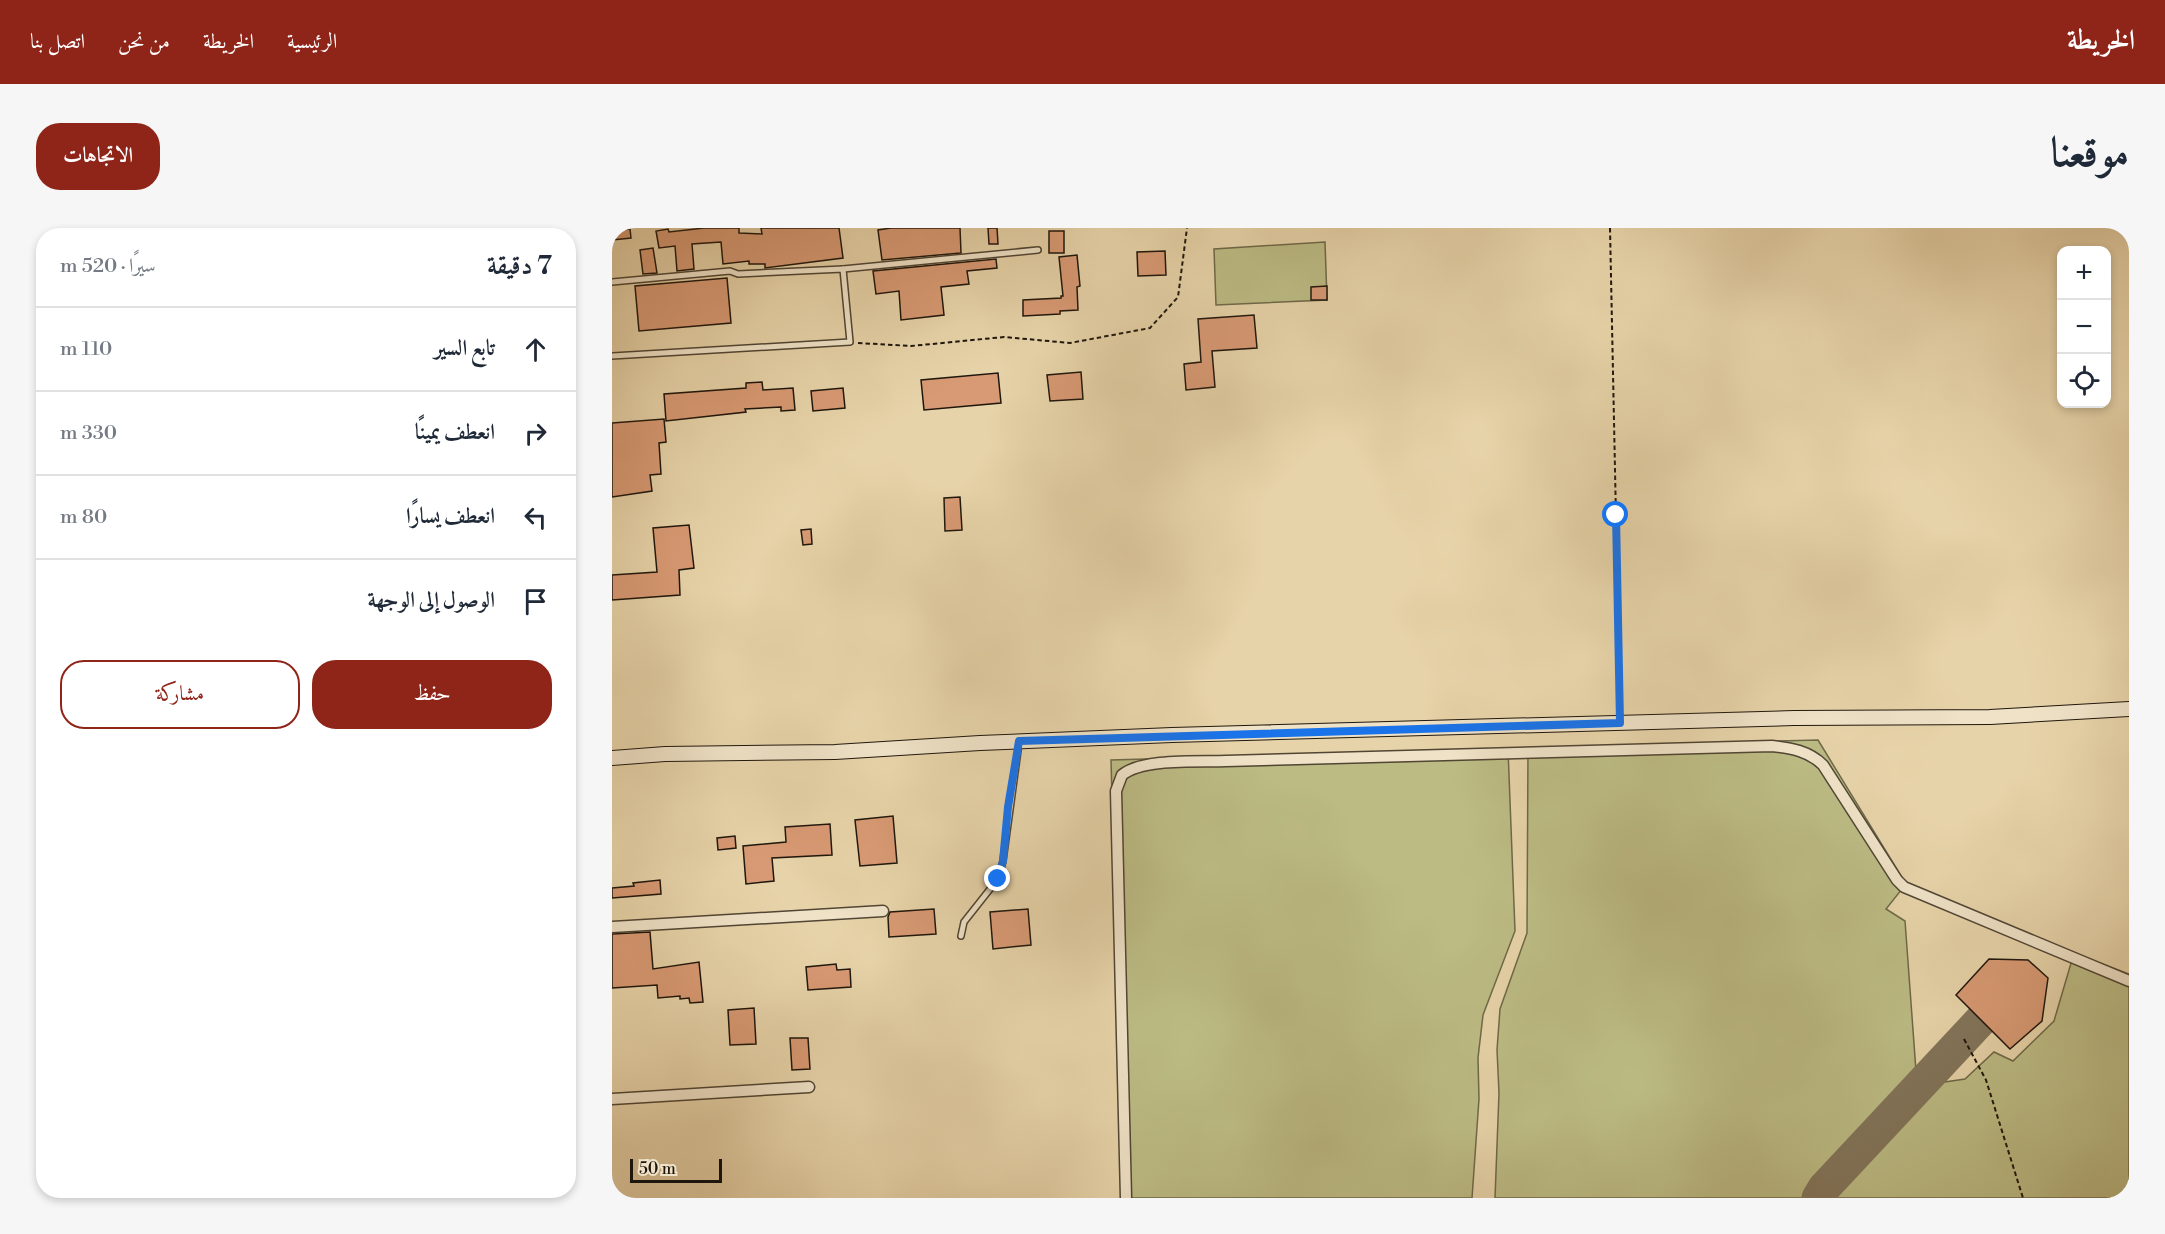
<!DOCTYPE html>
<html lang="ar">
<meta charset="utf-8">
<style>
:root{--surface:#fff;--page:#f6f6f7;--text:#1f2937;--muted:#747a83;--line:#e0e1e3;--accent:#8f2418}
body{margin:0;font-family:"Libre Bodoni",Amiri,serif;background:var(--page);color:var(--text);direction:rtl}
.controls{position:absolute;right:18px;top:18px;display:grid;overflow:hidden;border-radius:12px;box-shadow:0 3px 9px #0003}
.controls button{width:54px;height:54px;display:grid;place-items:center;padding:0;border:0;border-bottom:2px solid var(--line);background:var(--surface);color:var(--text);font:30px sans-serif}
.scale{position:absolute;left:18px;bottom:15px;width:92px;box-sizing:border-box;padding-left:6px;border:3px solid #1f170d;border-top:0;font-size:16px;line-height:21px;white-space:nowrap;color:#1f170d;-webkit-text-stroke:4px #efe2c7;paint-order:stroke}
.stop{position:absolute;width:18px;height:18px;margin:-14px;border:4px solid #1a73e8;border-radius:50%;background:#fff}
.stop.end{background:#1a73e8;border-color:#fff;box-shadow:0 2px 6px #0008}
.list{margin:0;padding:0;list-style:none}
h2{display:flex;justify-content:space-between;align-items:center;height:78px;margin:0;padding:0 24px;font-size:26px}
h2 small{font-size:20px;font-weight:400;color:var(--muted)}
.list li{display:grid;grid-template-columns:39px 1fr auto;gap:18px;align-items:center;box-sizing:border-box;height:84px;padding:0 24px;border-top:2px solid var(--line)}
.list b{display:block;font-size:22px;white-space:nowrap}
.list em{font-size:20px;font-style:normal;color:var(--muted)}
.actions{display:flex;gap:12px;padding:18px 24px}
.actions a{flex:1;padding:14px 0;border:2px solid var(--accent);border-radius:24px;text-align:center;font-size:21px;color:var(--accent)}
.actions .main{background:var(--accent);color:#fff}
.icon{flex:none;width:33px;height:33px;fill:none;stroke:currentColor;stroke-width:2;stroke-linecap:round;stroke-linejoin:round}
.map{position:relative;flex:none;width:1517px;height:970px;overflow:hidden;direction:ltr;border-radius:24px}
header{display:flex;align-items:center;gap:36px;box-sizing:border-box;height:84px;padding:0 30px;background:var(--accent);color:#fff}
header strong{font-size:28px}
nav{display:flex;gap:33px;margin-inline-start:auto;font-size:21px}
.intro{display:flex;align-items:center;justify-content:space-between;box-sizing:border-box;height:144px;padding:0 36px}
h1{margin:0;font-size:42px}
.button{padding:15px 27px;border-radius:24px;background:var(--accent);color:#fff;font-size:21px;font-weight:700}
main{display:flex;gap:36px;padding:0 36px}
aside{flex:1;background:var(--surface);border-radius:24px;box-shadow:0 3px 9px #0003}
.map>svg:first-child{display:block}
</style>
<header>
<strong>الخريطة</strong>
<nav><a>الرئيسية</a><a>الخريطة</a><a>من نحن</a><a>اتصل بنا</a></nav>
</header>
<div class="intro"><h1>موقعنا</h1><a class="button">الاتجاهات</a></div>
<main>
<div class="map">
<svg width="1517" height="970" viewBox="0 0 1517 970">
<rect width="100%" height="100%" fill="#e7d3a9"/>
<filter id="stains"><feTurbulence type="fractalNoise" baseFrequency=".00333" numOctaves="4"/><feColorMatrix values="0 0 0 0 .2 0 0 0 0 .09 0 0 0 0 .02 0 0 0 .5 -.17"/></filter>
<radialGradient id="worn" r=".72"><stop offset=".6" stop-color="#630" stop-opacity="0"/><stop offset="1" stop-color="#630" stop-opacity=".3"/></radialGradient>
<!-- green -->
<g fill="#bcbb84" stroke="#6e6948" stroke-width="1.5">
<path d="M713 14 715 72 604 77 602 21Z"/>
<path d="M1206 512 1294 656 1274 681 1293 693 1304 843 1205 952 1193 970H883L887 865 885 822 888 781 915 705 916 520Z"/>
<path d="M896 521 903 703 871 787 866 830 867 871 860 970H511L499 532Z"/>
<path d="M1462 725 1517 746V970H1219L1326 855 1353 851 1382 824 1401 833 1442 793Z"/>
</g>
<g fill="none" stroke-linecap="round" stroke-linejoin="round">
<!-- taxiway -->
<path stroke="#83755b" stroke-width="33" d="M1206 970 1212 960 1369 792"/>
</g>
<!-- building -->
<g fill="#d89a74" stroke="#1f170d" stroke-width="1.5">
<path d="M92 0H127V5L150 6 149 0H227L231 30 153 40V36H137V33L111 36 109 14 80 16 82 41 65 43 63 18 47 20 44 3 56 1 57 4Z"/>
<path d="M279 0H348L349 25 270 32 266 2Z"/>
<path d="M376 0H385L386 16H377Z"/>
<path d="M18 1 19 10 0 12V3Z"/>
<rect x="437" y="3" width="15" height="22"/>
<path d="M41 20 45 45 31 46 28 22Z"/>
<path d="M553 23 554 47 526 48 525 24Z"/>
<path d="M465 27 468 58 465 59 466 82 448 83V86L411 88V72L449 70V68H451L447 29Z"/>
<path d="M384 31 385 40 355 43 357 56 329 59 332 87 289 92 287 63 264 66 261 43Z"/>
<path d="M115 50 119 95 27 103 23 58Z"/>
<path d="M715 58V72H699V59Z"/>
<path d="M642 87 645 120 600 123 603 159 574 162 572 136 589 134 586 91Z"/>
<path d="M469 144 471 171 438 173 435 147Z"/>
<path d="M386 145 389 175 312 182 309 152Z"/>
<path d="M150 154 151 162 181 160 183 182 169 183V179L133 181 134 184 54 193 52 166 134 160V155Z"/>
<path d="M231 160 233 180 201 183 199 163Z"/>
<path d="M52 191 54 214 47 215 49 246 38 247 40 263 0 269V195Z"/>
<path d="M348 269 350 302 333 303 332 270Z"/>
<path d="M77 297 82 340 67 342 68 367 0 372V347L45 344 41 300Z"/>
<path d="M199 301 200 316 191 317 189 302Z"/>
<path d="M281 588 285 635 248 638 243 592Z"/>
<path d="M218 596 220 627 160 630 162 653 134 656 131 618 174 614 173 599Z"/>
<path d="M123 608 124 620 106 622 105 610Z"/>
<path d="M48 652 49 666 0 670V660L22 658 21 655Z"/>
<path d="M322 681 324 706 277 709 276 689 278 684Z"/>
<path d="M416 681 419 717 381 721 378 684Z"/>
<path d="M38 704 41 741 87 734 91 774 78 775 77 770 68 771V768L46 770 45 757 0 760V706Z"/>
<path d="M1377 731 1416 732 1436 750 1430 793 1398 821 1344 767Z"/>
<path d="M224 736 225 742 238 741 239 759 196 762 194 739Z"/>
<path d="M142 780 144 816 118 817 116 782Z"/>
<path d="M178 810H196L198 841 180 842Z"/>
</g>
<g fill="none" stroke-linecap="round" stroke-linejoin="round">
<!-- lane casing -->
<g stroke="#514634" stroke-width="8">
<g id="lane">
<path d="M231 41 426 22"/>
<path d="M0 54 118 43 126 46 231 41 238 114 0 128"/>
<path d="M349 708 352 694 386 651 391 633 407 515"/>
</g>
</g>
<!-- street casing -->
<g stroke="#514634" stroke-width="13">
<g id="street">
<path d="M0 699 271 683"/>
<path d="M0 871 197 859"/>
<path d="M514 970 504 563 510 547C530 530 587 534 614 533L1160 518C1179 520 1197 523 1211 537L1285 652 1292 659 1517 753"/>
</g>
</g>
<!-- secondary casing -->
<g stroke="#1f170d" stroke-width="16">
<path id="secondary" d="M0 530 53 526 223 524 368 515 560 507 1182 490 1378 489 1517 481"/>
</g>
<!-- path -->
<g stroke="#1f170d" stroke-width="2" stroke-dasharray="4.5 3" stroke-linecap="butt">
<path d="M998 0 1008 483"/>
<path d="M246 115 299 118 392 109 458 115 538 100 566 69 575 0"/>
<path d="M1352 811 1374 852 1411 970"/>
</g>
<!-- lane -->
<use href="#lane" stroke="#efe2c7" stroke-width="5"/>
<!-- street -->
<use href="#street" stroke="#efe2c7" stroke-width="10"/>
<!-- secondary -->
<use href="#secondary" stroke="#efe2c7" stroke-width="14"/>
</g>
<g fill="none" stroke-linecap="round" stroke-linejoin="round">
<!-- route -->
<path stroke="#1a73e8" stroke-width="8" d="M386 651 391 633 396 579 407 513 1008 495 1004 287"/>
</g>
<rect width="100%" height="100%" filter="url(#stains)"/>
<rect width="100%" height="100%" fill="url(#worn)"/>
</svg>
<div class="controls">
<button>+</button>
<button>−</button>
<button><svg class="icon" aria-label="locate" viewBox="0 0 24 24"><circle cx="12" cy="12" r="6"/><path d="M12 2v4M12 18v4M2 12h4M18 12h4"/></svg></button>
</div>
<div class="scale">50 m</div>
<div class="stop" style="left:1004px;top:287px"></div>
<div class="stop end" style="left:386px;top:651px"></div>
</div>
<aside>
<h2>7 دقيقة<small>سيرًا · 520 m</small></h2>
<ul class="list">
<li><svg class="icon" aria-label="ahead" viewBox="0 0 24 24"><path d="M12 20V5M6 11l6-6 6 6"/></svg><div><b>تابع السير</b></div><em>110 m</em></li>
<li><svg class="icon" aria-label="right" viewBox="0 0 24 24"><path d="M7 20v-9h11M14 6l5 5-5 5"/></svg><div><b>انعطف يمينًا</b></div><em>330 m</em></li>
<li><svg class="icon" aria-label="left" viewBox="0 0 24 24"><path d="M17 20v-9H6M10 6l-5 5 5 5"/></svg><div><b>انعطف يسارًا</b></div><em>80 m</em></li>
<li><svg class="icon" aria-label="arrive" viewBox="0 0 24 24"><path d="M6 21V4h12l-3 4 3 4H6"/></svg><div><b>الوصول إلى الوجهة</b></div></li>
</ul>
<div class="actions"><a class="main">حفظ</a><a>مشاركة</a></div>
</aside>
</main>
